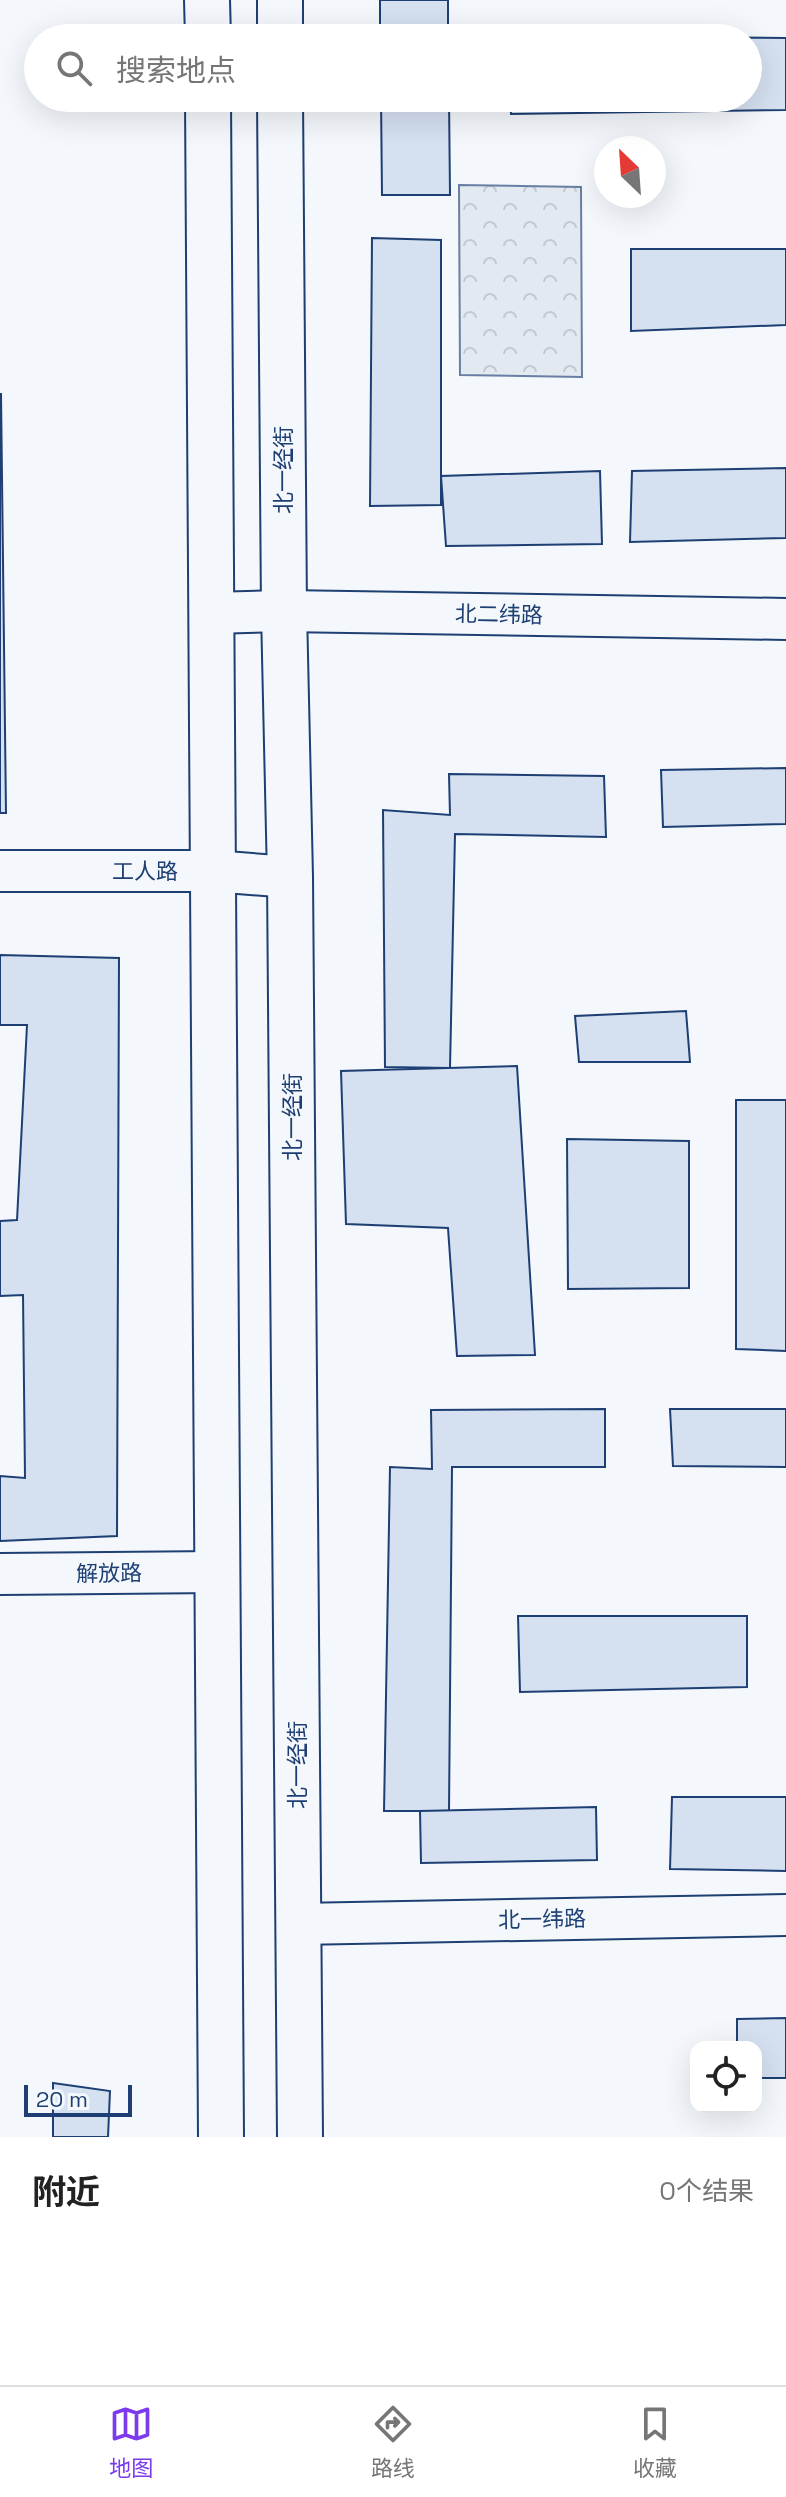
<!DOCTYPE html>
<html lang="zh">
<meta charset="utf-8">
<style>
:root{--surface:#fff;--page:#f6f6f6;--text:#222;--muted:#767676;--line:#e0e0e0;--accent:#7c3aed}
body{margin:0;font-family:"Space Grotesk","Noto Sans SC",sans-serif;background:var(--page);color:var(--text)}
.controls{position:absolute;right:24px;bottom:24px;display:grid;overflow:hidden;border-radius:16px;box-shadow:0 8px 32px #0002}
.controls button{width:72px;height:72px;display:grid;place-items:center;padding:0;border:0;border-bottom:2px solid var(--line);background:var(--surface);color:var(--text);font:40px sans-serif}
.compass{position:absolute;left:594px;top:136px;width:72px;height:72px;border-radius:50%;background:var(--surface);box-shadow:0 8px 32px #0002;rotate:335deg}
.scale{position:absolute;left:24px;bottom:20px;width:108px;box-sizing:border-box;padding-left:8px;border:4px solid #1d3f73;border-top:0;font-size:22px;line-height:28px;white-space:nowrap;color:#1d3f73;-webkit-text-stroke:6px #f4f7fb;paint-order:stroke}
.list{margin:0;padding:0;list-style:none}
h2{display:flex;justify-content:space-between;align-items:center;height:104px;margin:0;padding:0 32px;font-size:34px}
h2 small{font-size:26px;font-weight:400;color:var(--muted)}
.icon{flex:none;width:44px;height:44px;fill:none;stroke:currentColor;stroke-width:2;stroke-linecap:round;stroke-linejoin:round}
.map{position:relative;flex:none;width:786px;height:2137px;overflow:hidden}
.search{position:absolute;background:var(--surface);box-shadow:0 8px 32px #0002;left:24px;right:24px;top:24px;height:88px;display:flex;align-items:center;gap:20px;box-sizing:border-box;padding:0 28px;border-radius:44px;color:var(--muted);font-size:30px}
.sheet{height:248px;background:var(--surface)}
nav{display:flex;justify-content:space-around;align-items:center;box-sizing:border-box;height:112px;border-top:2px solid var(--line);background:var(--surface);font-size:22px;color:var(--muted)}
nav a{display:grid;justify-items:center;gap:4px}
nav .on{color:var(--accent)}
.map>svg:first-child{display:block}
</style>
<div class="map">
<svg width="786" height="2137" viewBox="0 0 786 2137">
<defs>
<pattern id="forest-crowns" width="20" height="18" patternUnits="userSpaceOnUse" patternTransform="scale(2)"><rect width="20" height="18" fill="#e3e9f0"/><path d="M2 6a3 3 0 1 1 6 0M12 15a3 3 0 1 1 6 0" fill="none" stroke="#c2c9d1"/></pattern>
</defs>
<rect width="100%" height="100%" fill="#f4f7fb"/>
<!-- forest -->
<path fill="url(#forest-crowns)" stroke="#687fa3" stroke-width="2" d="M459 185 581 187 582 377 460 375Z"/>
<!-- building -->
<g fill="#d5e0f0" stroke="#1d3f73" stroke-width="2">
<rect x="380" y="0" width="68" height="38"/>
<path d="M508 35 786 38V110L511 114 510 98H748V38H508Z"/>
<path d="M381 98H449L450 195H382Z"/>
<path d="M372 238 441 240V505L370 506Z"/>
<path d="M631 249H786V325L631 331Z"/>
<path d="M0 394H1L6 813H0Z"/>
<path d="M786 468V538L630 542 632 471Z"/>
<path d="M600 471 602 544 446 546 441 476Z"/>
<path d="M786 768V824L663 827 661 770Z"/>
<path d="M449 774 604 776 606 837 455 834 450 1068 385 1067 383 810 450 815Z"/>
<path d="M0 955 119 958 117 1536 0 1541V1476L25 1478 23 1295 0 1296V1221L17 1220 27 1025H0Z"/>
<path d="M686 1011 690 1062H579L575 1016Z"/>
<path d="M517 1066 535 1355 457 1356 448 1228 346 1224 341 1071Z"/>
<path d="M736 1100H786V1351L736 1349Z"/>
<path d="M567 1139 689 1141V1288L568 1289Z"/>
<path d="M605 1409V1467H452L449 1811H384L390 1467 432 1469 431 1410Z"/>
<path d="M670 1409H786V1467L673 1466Z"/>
<path d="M518 1616H747V1687L520 1692Z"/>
<path d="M672 1797H786V1871L670 1869Z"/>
<path d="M596 1807 597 1860 421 1863 420 1811Z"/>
<path d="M786 2018V2078H756V2047H737V2019Z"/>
<path d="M53 2083 110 2091 108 2137H53Z"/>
</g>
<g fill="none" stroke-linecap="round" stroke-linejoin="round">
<!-- minor casing -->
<g stroke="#1d3f73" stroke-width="44">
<g id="minor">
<path d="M211 613 284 611 786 619"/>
<path d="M0 871H213L290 877"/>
<path d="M0 1574 217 1572"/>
<path d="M298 1924 786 1915"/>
</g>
</g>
<!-- highway casing -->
<g stroke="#1d3f73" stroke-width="48">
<g id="highway">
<path d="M207 0 208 38"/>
<path d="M280 0V38"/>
<path d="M208 98 221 2137"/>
<path d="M280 98 284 611 290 877 300 2137"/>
</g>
</g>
<!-- minor -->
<use href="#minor" stroke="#f4f7fb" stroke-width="40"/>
<!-- highway -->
<use href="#highway" stroke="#f4f7fb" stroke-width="44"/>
</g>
<g text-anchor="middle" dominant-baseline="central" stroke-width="6" stroke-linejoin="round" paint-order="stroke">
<!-- street labels -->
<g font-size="22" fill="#1d3f73" stroke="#f4f7fb">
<text transform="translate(283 470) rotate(-90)">北一经街</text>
<text transform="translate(499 614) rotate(1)">北二纬路</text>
<text x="145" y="871">工人路</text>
<text transform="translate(292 1117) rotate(-90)">北一经街</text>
<text transform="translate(109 1573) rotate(-1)">解放路</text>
<text transform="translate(297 1765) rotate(-90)">北一经街</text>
<text transform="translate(542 1919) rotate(-1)">北一纬路</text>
</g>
</g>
</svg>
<div class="controls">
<button><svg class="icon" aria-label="locate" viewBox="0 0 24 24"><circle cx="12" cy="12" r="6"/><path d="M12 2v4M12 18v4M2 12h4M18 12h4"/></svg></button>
</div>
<svg class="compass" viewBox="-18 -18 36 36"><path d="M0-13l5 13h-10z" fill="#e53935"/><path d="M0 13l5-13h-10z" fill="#767676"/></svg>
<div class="scale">20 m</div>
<div class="search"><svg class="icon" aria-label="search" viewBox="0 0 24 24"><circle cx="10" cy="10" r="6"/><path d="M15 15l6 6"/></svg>搜索地点</div>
</div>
<section class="sheet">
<h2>附近<small>0个结果</small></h2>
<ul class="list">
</ul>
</section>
<nav>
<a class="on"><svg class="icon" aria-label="map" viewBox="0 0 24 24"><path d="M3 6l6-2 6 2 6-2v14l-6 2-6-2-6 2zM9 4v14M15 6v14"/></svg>地图</a>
<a><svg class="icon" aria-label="directions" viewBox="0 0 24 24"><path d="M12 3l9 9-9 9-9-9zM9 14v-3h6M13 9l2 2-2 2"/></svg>路线</a>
<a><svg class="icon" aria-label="saved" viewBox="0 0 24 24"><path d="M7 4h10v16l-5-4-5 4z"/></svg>收藏</a>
</nav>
